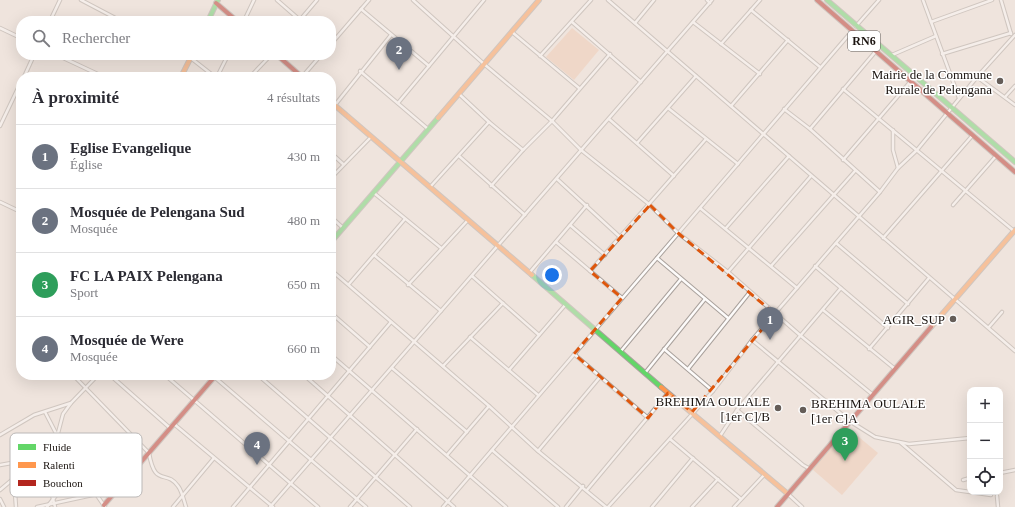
<!DOCTYPE html>
<html lang="fr">
<meta charset="utf-8">
<style>
:root{--surface:#fff;--page:#f2f2f3;--text:#2b2b33;--muted:#7c7c81;--line:#e1e1e2;--accent:#0b8043}
body{margin:0;font-family:"Times New Roman",serif;background:var(--page);color:var(--text)}
.controls{position:absolute;right:12px;bottom:12px;display:grid;overflow:hidden;border-radius:8px;box-shadow:0 4px 16px #0002}
.controls button{width:36px;height:36px;display:grid;place-items:center;padding:0;border:0;border-bottom:1px solid var(--line);background:var(--surface);color:var(--text);font:20px sans-serif}
.you{position:absolute;left:552px;top:275px;width:14px;height:14px;margin:-10px;border:3px solid #fff;border-radius:50%;background:#1a73e8;box-shadow:0 0 0 6px #1a73e833}
.badge{display:grid;place-items:center;width:26px;height:26px;border-radius:50%;background:var(--accent);color:#fff;font-size:13px;font-weight:700}
.pin{position:absolute;translate:-50% -33px;filter:drop-shadow(0 1px 2px #0008)}
.pin::after{content:'';position:absolute;top:21px;width:14px;height:12px;background:inherit;clip-path:polygon(0 0,100% 0,50% 100%)}
.list{margin:0;padding:0;list-style:none}
h2{display:flex;justify-content:space-between;align-items:center;height:52px;margin:0;padding:0 16px;font-size:17px}
h2 small{font-size:13px;font-weight:400;color:var(--muted)}
.list li{display:grid;grid-template-columns:26px 1fr auto;gap:12px;align-items:center;box-sizing:border-box;height:64px;padding:0 16px;border-top:1px solid var(--line)}
.list b{display:block;font-size:15px;white-space:nowrap}
.list p{margin:0;font-size:13px;white-space:nowrap;color:var(--muted)}
.list em{font-size:13px;font-style:normal;color:var(--muted)}
.icon{flex:none;width:22px;height:22px;fill:none;stroke:currentColor;stroke-width:2;stroke-linecap:round;stroke-linejoin:round}
.map{position:relative;flex:none;width:1015px;height:507px;overflow:hidden}
.search{position:absolute;background:var(--surface);box-shadow:0 4px 16px #0002;left:16px;top:16px;width:320px;height:44px;display:flex;align-items:center;gap:10px;box-sizing:border-box;padding:0 14px;border-radius:16px;color:var(--muted);font-size:15px}
.panel{position:absolute;background:var(--surface);box-shadow:0 4px 16px #0002;left:16px;top:72px;width:320px;height:308px;border-radius:16px}
.map>svg:first-child{display:block}
</style>
<div class="map">
<svg width="1015" height="507" viewBox="0 0 1015 507">
<rect width="100%" height="100%" fill="#efe4dd"/>
<!-- green -->
<g fill="#f0c8af">
<path d="M572 28 599 50 574 80 546 57Z"/>
<path d="M848 428 878 453 842 495 812 469Z"/>
</g>
<g fill="none" stroke-linecap="round" stroke-linejoin="round">
<!-- street casing -->
<g stroke="#aaa29d" stroke-width="4.5">
<g id="street">
<path d="M81 0 121 21"/>
<path d="M277 0 301 21"/>
<path d="M413 0 484 64 552 121 581 150 650 205 678 233 728 272 801 336 873 395"/>
<path d="M608 0 1015 351"/>
<path d="M707 0 710 3"/>
<path d="M923 0 959 98"/>
<path d="M1001 0 1011 34"/>
<path d="M361 9 429 66"/>
<path d="M751 10 820 67"/>
<path d="M300 20 317 0"/>
<path d="M50 21 60 0"/>
<path d="M244 21 254 0"/>
<path d="M572 22 641 82"/>
<path d="M693 22 760 74"/>
<path d="M931 22 992 0"/>
<path d="M635 23 654 0"/>
<path d="M856 26 879 0"/>
<path d="M0 28 21 38"/>
<path d="M512 32 579 88"/>
<path d="M331 44 369 0"/>
<path d="M721 44 760 0"/>
<path d="M942 54 1011 33"/>
<path d="M57 55 104 77"/>
<path d="M187 55 215 77"/>
<path d="M892 55 936 36"/>
<path d="M540 56 591 0"/>
<path d="M360 71 428 129"/>
<path d="M24 77 34 55"/>
<path d="M217 77 228 55"/>
<path d="M250 77 271 55"/>
<path d="M302 77 321 55"/>
<path d="M977 77 1015 105"/>
<path d="M843 89 1014 231"/>
<path d="M459 94 489 122 523 150"/>
<path d="M1005 97 1015 86"/>
<path d="M398 103 484 0"/>
<path d="M335 105 391 35"/>
<path d="M731 106 788 40"/>
<path d="M668 108 738 164"/>
<path d="M784 109 810 129 880 192"/>
<path d="M609 119 674 176"/>
<path d="M0 126 21 82"/>
<path d="M810 129 876 51"/>
<path d="M893 130V150L898 168"/>
<path d="M637 143 696 76"/>
<path d="M331 153 343 164"/>
<path d="M459 156 525 215"/>
<path d="M843 160 911 81"/>
<path d="M331 178 371 137"/>
<path d="M557 179 620 237"/>
<path d="M431 186 489 122"/>
<path d="M491 186 523 150 552 121 610 54"/>
<path d="M374 193 441 248"/>
<path d="M0 202 21 212"/>
<path d="M953 205 996 156"/>
<path d="M700 208 797 288"/>
<path d="M331 217 343 228"/>
<path d="M570 225 605 255"/>
<path d="M726 228 789 156"/>
<path d="M883 238 972 136"/>
<path d="M556 242 622 298"/>
<path d="M836 243 908 304"/>
<path d="M374 255 441 311"/>
<path d="M657 258 728 318"/>
<path d="M771 266 855 171"/>
<path d="M815 266 888 328"/>
<path d="M331 270 489 406 538 451 606 507"/>
<path d="M590 271 706 139"/>
<path d="M530 272 587 205"/>
<path d="M728 272 811 176"/>
<path d="M472 276 539 335"/>
<path d="M349 284 405 219"/>
<path d="M408 285 468 220"/>
<path d="M823 310 895 369"/>
<path d="M331 313 370 347"/>
<path d="M989 327 1002 312"/>
<path d="M470 337 538 395"/>
<path d="M752 340 851 422 875 437 909 444 970 438"/>
<path d="M664 349 713 391"/>
<path d="M869 349 929 278"/>
<path d="M621 351 681 279"/>
<path d="M574 354 648 418"/>
<path d="M331 355 506 507"/>
<path d="M443 366 503 303"/>
<path d="M392 368 467 432"/>
<path d="M688 369 750 292"/>
<path d="M509 370 566 304"/>
<path d="M645 373 705 299"/>
<path d="M73 375 149 453C155 488 166 469 178 486 182 491 184 501 186 507"/>
<path d="M110 375 170 428"/>
<path d="M165 375 318 507"/>
<path d="M212 375 366 507"/>
<path d="M258 375 410 507"/>
<path d="M304 375 454 507"/>
<path d="M737 410 803 465 810 469"/>
<path d="M45 412 61 443 105 507"/>
<path d="M174 424 273 507"/>
<path d="M0 435 34 415 71 403 98 375"/>
<path d="M720 436 737 410 841 288"/>
<path d="M57 437 63 414 71 403"/>
<path d="M670 439 741 499"/>
<path d="M901 443 956 490 991 495"/>
<path d="M41 450 55 507"/>
<path d="M492 450 558 507"/>
<path d="M538 451 600 377"/>
<path d="M447 455 489 406"/>
<path d="M0 465 17 462 41 450 61 443"/>
<path d="M1000 473 1015 470"/>
<path d="M963 480 970 478"/>
<path d="M0 490 13 479"/>
<path d="M587 490 668 393"/>
<path d="M788 494 802 507"/>
<path d="M997 496 998 507"/>
<path d="M0 499 4 507"/>
<path d="M16 507 14 479 17 462"/>
<path d="M37 507 97 494H104L111 497"/>
<path d="M47 507 69 479 76 467"/>
<path d="M173 507 214 458"/>
<path d="M233 507 391 322"/>
<path d="M270 507 712 0"/>
<path d="M350 507 417 429"/>
<path d="M443 507 852 31"/>
<path d="M566 507 583 486"/>
<path d="M608 507 713 391 752 340 880 192 898 168 917 150 977 77 1015 35"/>
<path d="M652 507 693 458"/>
<path d="M692 507 718 479"/>
<path d="M734 507 764 475"/>
</g>
</g>
<!-- fast casing -->
<g stroke="#aaa29d" stroke-width="6">
<g id="fast">
<path d="M827 0 1015 162"/>
<path d="M208 21 218 0"/>
<path d="M331 242 438 118"/>
<path d="M532 275 661 387"/>
</g>
</g>
<!-- slow casing -->
<g stroke="#aaa29d" stroke-width="6">
<g id="slow">
<path d="M181 77 192 55"/>
<path d="M331 102 532 275"/>
<path d="M438 118 539 0"/>
<path d="M931 327 1015 230"/>
<path d="M661 387 788 494"/>
</g>
</g>
<!-- jam casing -->
<g stroke="#aaa29d" stroke-width="6">
<g id="jam">
<path d="M817 0 1015 172"/>
<path d="M216 3 237 21"/>
<path d="M277 55 302 77"/>
<path d="M104 505 216 375"/>
<path d="M777 507 931 327"/>
</g>
</g>
<!-- street -->
<use href="#street" stroke="#fdfbfa" stroke-width="2.5"/>
<!-- fast -->
<use href="#fast" stroke="#63d668" stroke-width="4"/>
<!-- slow -->
<use href="#slow" stroke="#ff974d" stroke-width="4"/>
<!-- jam -->
<use href="#jam" stroke="#b3261e" stroke-width="4"/>
</g>
<!-- marked area -->
<path d="M0 0H1015V507H0ZM650 205 678 233 775 314 692 412 668 393 648 418 574 354 622 298 590 271Z" fill="#efe4dd" fill-opacity=".55" fill-rule="evenodd"/>
<path fill="none" stroke="#de560c" stroke-width="3" stroke-dasharray="8 5" stroke-linejoin="round" d="M650 205 678 233 775 314 692 412 668 393 648 418 574 354 622 298 590 271Z"/>
<!-- markers -->
<g fill="#655d58" stroke="#fff" stroke-width="1.5">
<circle cx="1000" cy="81" r="4"/>
<circle cx="953" cy="319" r="4"/>
<circle cx="778" cy="408" r="4"/>
<circle cx="803" cy="410" r="4"/>
</g>
<g text-anchor="middle" dominant-baseline="central" stroke-width="3" stroke-linejoin="round" paint-order="stroke">
<!-- shield labels -->
<rect fill="#fff" stroke="#5f5a58" stroke-width="1" x="848" y="31" width="32" height="20" rx="3"/>
<g font-size="12" font-weight="bold" fill="#1b1410">
<text x="864" y="41">RN6</text>
</g>
<!-- poi labels -->
<g font-size="13" fill="#1b1410" stroke="#fff" text-anchor="end">
<text x="992" y="74">Mairie de la Commune<tspan x="992" dy="15">Rurale de Pelengana</tspan></text>
<text x="945" y="319">AGIR_SUP</text>
<text x="770" y="401">BREHIMA OULALE<tspan x="770" dy="15">[1er C]/B</tspan></text>
<text x="811" y="403" text-anchor="start">BREHIMA OULALE<tspan x="811" dy="15">[1er C]A</tspan></text>
</g>
</g>
<!-- legend -->
<rect x="10" y="433" width="132" height="64" rx="6" fill="#fff" stroke="#bbb8b7" stroke-width="1"/>
<rect x="18" y="444" width="18" height="6" fill="#63d668"/>
<rect x="18" y="462" width="18" height="6" fill="#ff974d"/>
<rect x="18" y="480" width="18" height="6" fill="#b3261e"/>
<g font-size="11" fill="#1b1410">
<text x="43" y="451">Fluide</text>
<text x="43" y="469">Ralenti</text>
<text x="43" y="487">Bouchon</text>
</g>
</svg>
<div class="controls">
<button>+</button>
<button>−</button>
<button><svg class="icon" aria-label="locate" viewBox="0 0 24 24"><circle cx="12" cy="12" r="6"/><path d="M12 2v4M12 18v4M2 12h4M18 12h4"/></svg></button>
</div>
<div class="you"></div>
<div class="pin badge" style="left:770px;top:340px;background:#6b7280">1</div>
<div class="pin badge" style="left:399px;top:70px;background:#6b7280">2</div>
<div class="pin badge" style="left:845px;top:461px;background:#2e9e5b">3</div>
<div class="pin badge" style="left:257px;top:465px;background:#6b7280">4</div>
<div class="search"><svg class="icon" aria-label="search" viewBox="0 0 24 24"><circle cx="10" cy="10" r="6"/><path d="M15 15l6 6"/></svg>Rechercher</div>
<section class="panel">
<h2>À proximité<small>4 résultats</small></h2>
<ul class="list">
<li><span class="badge" style="background:#6b7280">1</span><div><b>Eglise Evangelique</b><p>Église</p></div><em>430 m</em></li>
<li><span class="badge" style="background:#6b7280">2</span><div><b>Mosquée de Pelengana Sud</b><p>Mosquée</p></div><em>480 m</em></li>
<li><span class="badge" style="background:#2e9e5b">3</span><div><b>FC LA PAIX Pelengana</b><p>Sport</p></div><em>650 m</em></li>
<li><span class="badge" style="background:#6b7280">4</span><div><b>Mosquée de Were</b><p>Mosquée</p></div><em>660 m</em></li>
</ul>
</section>
</div>
